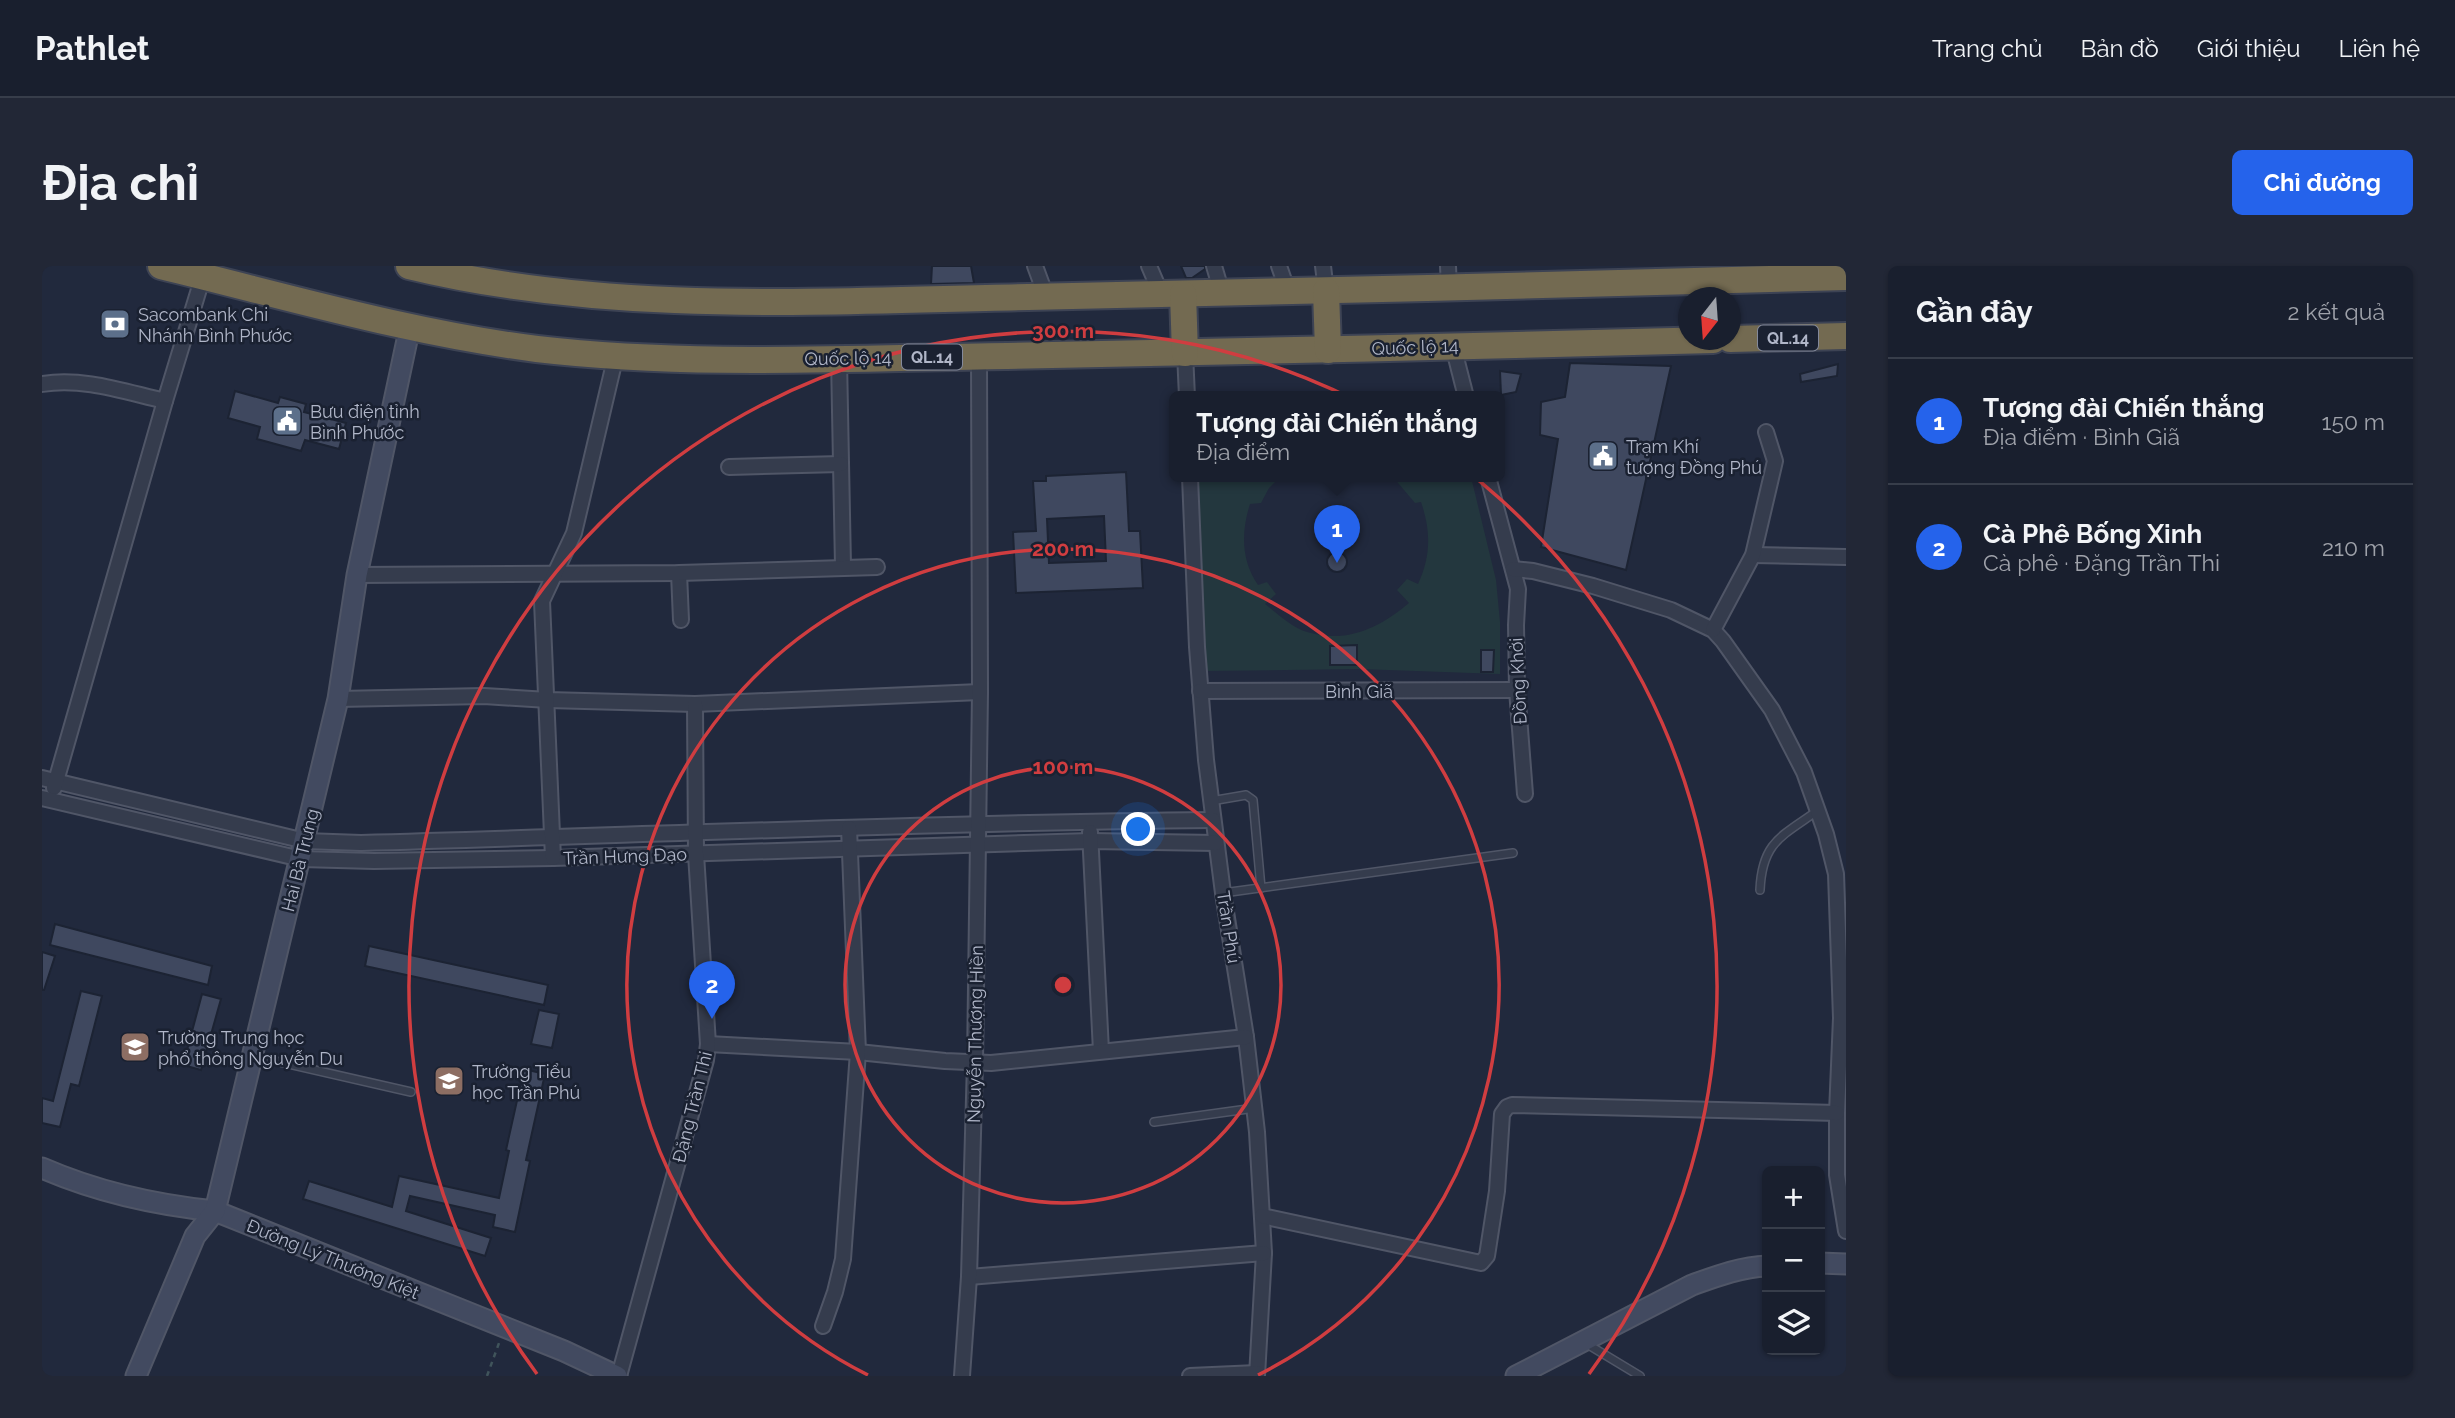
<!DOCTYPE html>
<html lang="vi">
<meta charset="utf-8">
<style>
:root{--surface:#191f2e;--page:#222736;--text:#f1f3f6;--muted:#9fa2aa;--line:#373d4a;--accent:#2563eb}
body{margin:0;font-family:Raleway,sans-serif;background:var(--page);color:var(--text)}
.controls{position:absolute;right:21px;bottom:21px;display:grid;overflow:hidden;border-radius:10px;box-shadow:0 2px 5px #0004}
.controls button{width:63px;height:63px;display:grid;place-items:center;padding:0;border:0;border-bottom:2px solid var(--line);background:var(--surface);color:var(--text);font:35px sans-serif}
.compass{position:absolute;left:1636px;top:21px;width:63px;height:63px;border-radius:50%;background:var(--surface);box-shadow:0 2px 5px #0004;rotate:197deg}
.you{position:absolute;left:1097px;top:564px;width:24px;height:24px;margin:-18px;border:5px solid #fff;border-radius:50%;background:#1a73e8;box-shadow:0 0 0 10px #1a73e833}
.badge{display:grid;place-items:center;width:46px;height:46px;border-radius:50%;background:var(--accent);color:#fff;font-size:23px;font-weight:700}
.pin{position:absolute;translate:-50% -58px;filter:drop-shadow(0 2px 4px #0008)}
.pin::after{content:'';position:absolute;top:37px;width:24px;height:21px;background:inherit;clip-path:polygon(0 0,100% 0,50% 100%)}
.popup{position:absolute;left:1127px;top:125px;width:336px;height:91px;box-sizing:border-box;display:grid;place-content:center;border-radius:10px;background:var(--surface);filter:drop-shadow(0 2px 5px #0005);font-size:23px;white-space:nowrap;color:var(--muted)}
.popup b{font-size:26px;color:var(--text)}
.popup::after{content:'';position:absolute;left:50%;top:100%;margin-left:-14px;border:14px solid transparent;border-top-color:var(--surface)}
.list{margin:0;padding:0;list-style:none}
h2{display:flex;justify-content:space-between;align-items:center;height:91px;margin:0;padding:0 28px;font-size:30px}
h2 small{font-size:23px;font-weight:400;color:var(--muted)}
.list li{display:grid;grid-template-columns:46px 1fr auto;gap:21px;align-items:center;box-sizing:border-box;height:126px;padding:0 28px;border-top:2px solid var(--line)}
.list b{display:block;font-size:26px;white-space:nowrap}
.list p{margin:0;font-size:23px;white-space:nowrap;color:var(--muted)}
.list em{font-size:23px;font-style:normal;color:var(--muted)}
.icon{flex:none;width:38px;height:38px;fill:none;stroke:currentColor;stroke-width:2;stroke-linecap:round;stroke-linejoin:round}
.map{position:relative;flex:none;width:1804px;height:1110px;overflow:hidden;border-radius:10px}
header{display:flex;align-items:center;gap:42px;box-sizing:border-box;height:98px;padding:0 35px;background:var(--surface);border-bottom:2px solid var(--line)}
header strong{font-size:33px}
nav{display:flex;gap:38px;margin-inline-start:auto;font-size:24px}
.intro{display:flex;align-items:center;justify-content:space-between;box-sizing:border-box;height:168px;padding:0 42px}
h1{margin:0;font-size:49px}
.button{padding:18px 32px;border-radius:10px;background:var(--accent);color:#fff;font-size:24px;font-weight:700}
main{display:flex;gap:42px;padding:0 42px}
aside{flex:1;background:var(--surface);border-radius:10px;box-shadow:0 2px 5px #0004}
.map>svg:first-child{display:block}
</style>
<header>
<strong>Pathlet</strong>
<nav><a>Trang chủ</a><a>Bản đồ</a><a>Giới thiệu</a><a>Liên hệ</a></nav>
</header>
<div class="intro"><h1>Địa chỉ</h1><a class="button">Chỉ đường</a></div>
<main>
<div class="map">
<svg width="1804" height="1110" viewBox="0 0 1804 1110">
<rect width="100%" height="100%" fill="#21293d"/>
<!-- green -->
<path fill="#23373e" d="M1153 211H1238L1227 222 1219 237 1208 238C1199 266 1199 294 1216 319L1225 316 1234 328 1223 338C1236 348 1249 361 1265 366 1305 378 1337 362 1367 337L1355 324 1365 313 1376 318C1389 290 1389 265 1379 236L1373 237 1351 211H1429L1454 314 1458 356V408L1318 403 1162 405Z"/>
<!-- building -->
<g fill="#3f485f" stroke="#1c2333" stroke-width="2" fill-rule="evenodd">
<path d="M890 0H929L932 17 889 18Z"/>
<path d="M1139 0H1163V3L1150 12H1144Z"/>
<path d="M1528 97 1629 100 1584 304 1499 281 1516 173 1498 169 1499 136 1523 131Z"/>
<path d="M1796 98 1795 110 1759 116 1758 108Z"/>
<path d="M1458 105 1479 108 1474 126 1459 129Z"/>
<path d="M193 125 236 137 238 131 264 138 262 146 304 157 297 183 263 174 259 185 215 173 218 161 186 152Z"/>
<path d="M1084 206 1087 265H1098L1101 322 974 327 971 266 994 265 991 215H1004V210ZM1062 250 1064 295 1007 297 1005 253Z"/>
<circle cx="1295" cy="296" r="10"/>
<path d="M1315 379V399H1288V380Z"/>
<path d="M1439 384H1452L1451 406H1439Z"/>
<path d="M13 658 170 700 166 719 8 679Z"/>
<path d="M327 680 506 719 502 739 323 700Z"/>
<path d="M0 686 13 690 2 724H0Z"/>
<path d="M39 725 60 730 37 820 29 818 18 861 0 857V832L11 835Z"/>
<path d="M160 728 179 733 159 804 141 799Z"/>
<path d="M497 744 517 748 510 782 489 778Z"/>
<path d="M482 803 503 808 484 894 488 895 473 966 451 961 453 949 368 930 364 945 449 972 443 990 261 933 267 915 350 941 357 910 457 932 467 885 464 884Z"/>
</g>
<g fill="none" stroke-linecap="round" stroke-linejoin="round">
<!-- lane casing -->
<g stroke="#505667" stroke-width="10">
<g id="lane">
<path d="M1169 535 1204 529 1211 534 1219 622"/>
<path d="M1718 624C1720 576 1740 570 1775 545"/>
<path d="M1181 627 1471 587"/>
<path d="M211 790 369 826"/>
<path d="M1112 856 1213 842"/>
<path d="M1545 1078 1598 1110"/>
</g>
</g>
<!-- street casing -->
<g stroke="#505667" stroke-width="18">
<g id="street">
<path d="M993 0 1004 30"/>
<path d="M1107 0 1119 28"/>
<path d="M1172 0 1180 27"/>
<path d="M1237 0 1246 26"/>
<path d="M1281 0 1284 25"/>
<path d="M1406 0 1407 22"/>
<path d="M1411 80 1424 131"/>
<path d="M1143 87 1145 131"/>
<path d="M797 93 801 300"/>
<path d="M0 118C41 111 83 126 123 135"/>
<path d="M687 201 799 198"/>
<path d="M1148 211 1155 381 1164 494 1181 627 1204 771 1215 866 1222 987 1215 1110"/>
<path d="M1446 211 1476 323 1474 359 1475 424 1483 528"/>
<path d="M1711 289 1804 291"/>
<path d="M1471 303 1491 305 1551 320 1629 344 1671 364 1681 375 1730 444 1762 506 1784 568 1794 608 1799 752 1795 847V909L1804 965"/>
<path d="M637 307 639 354"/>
<path d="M315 309 637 307 835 301"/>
<path d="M1671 364 1711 289 1733 195 1724 166"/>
<path d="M1158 425 1475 424"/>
<path d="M296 433 442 430 506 434 653 438 938 426"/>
<path d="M0 512 263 575 319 577C603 569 887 557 1171 554"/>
<path d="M12 522 123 135 161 10"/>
<path d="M0 532 259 593 332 595 511 592 1048 575 1174 577"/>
<path d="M1048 566 1059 785"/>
<path d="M511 592 500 335 532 267 574 89"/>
<path d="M666 778 816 786 903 795 949 797 1204 771"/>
<path d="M1220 950 1439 997 1445 990 1455 925 1460 848 1465 841 1470 839 1795 847"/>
<path d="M927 1011 1222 987"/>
<path d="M781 1060 793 1026 801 993 816 786 807 562"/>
<path d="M577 1110 664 794 666 778 654 588 653 438"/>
<path d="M920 1110 927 1011 933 796 938 426 937 90"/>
<path d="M1148 1110 1215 1107"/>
</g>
</g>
<!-- secondary casing -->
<g stroke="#505667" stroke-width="23">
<g id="secondary">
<path d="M0 902C55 926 114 939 173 945L522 1085 575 1110"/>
<path d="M1778 997 1804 998"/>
<path d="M94 1110 153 970 173 945 296 433 315 309 368 60"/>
<path d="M1474 1110 1650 1019C1675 1010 1699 1001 1725 1000"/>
</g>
</g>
<!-- highway casing -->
<g stroke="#3d4354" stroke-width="30">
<g id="highway">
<path d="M119 0C243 30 368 67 495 83 650 101 809 92 965 90 1200 86 1436 80 1671 74"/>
<path d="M367 0C569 49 780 35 986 31 1259 25 1531 19 1804 11"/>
<path d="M1284 25 1286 84"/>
<path d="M1141 28 1143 87"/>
<path d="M1688 73 1804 70"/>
</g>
</g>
<!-- path -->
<path stroke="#40545b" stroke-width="2.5" stroke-dasharray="5 5" stroke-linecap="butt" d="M445 1110 457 1077"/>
<!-- lane -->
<use href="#lane" stroke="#353c4d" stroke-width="7"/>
<!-- street -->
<use href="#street" stroke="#353c4d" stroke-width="14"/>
<!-- secondary -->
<use href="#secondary" stroke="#424a60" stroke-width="19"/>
<!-- highway -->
<use href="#highway" stroke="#736a51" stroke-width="26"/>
</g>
<!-- distance rings -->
<g fill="none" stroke="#d03d40" stroke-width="3.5">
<circle cx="1021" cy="719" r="218"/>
<path d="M826 1109A436 436 0 1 1 1216 1109"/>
<path d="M495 1108A654 654 0 1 1 1547 1108"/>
</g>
<!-- icons -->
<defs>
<g id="bank-square" transform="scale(1.575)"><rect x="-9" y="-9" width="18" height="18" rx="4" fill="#5c6f8a" stroke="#1a2131"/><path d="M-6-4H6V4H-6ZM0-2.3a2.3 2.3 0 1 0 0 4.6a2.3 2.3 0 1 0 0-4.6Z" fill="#fff"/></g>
<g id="civic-square" transform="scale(1.575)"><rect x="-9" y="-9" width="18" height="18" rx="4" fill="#5c6f8a" stroke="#1a2131"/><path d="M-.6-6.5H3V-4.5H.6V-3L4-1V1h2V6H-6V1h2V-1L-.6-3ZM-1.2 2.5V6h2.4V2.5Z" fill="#fff"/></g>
<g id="school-square" transform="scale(1.575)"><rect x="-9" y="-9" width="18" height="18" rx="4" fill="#8d6e63" stroke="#1a2131"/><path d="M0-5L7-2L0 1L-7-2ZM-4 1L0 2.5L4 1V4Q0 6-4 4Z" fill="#fff"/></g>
</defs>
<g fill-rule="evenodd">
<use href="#bank-square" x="73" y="58"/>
<use href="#civic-square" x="245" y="155"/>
<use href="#civic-square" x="1561" y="190"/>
<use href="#school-square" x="93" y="781"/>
<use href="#school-square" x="407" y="815"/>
</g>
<g text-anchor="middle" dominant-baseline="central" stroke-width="5" stroke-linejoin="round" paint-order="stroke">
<!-- shield labels -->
<g fill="#1a2131" stroke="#83899b" stroke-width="2">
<rect x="1716" y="59.5" width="60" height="25" rx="5"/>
<rect x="860" y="78.5" width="60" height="25" rx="5"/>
</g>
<g font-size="16" font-weight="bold" fill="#b0b6c8">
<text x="1746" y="72">QL.14</text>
<text x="890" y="91">QL.14</text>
</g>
<!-- poi labels -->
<g font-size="18" fill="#b0b6c8" stroke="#1a2131" text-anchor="start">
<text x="96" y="48">Sacombank Chi<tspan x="96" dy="21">Nhánh Bình Phước</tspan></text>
<text x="268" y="145">Bưu điện tỉnh<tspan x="268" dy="21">Bình Phước</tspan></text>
<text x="1584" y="180">Trạm Khí<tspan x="1584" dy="21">tượng Đồng Phú</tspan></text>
<text x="116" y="771">Trường Trung học<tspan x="116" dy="21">phổ thông Nguyễn Du</tspan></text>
<text x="430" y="805">Trường Tiểu<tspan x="430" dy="21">học Trần Phú</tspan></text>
</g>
<!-- street labels -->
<g font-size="18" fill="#b0b6c8" stroke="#1a2131">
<text transform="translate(1373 81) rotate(-2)">Quốc lộ 14</text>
<text transform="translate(806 92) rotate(-1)">Quốc lộ 14</text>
<text transform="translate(1476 415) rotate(-93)">Đồng Khởi</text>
<text x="1317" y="425">Bình Giã</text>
<text transform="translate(583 590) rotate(-2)">Trần Hưng Đạo</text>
<text transform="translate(258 594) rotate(-76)">Hai Bà Trưng</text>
<text transform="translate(1187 661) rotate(81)">Trần Phú</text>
<text transform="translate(933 768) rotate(-89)">Nguyễn Thượng Hiền</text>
<text transform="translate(650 841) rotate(-76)">Đặng Trần Thi</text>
<text transform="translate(291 993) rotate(22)">Đường Lý Thường Kiệt</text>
</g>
</g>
<circle cx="1021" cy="719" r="10" fill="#d03d40" stroke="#1a2131" stroke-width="3.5"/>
<g font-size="21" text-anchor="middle" font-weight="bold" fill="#d03d40" stroke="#1a2131" stroke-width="5" stroke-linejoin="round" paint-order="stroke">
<text x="1021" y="72">300 m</text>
<text x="1021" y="290">200 m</text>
<text x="1021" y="508">100 m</text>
</g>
</svg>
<div class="controls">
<button>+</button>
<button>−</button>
<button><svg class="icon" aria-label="layers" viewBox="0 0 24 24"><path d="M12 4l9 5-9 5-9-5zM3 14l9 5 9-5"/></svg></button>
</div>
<svg class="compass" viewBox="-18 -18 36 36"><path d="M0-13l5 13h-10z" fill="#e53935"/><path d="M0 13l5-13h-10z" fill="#9fa2aa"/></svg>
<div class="you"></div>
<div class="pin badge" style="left:1295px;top:297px">1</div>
<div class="popup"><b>Tượng đài Chiến thắng</b>Địa điểm</div>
<div class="pin badge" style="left:670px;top:753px">2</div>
</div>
<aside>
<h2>Gần đây<small>2 kết quả</small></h2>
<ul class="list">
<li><span class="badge">1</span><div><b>Tượng đài Chiến thắng</b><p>Địa điểm · Bình Giã</p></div><em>150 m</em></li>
<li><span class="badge">2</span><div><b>Cà Phê Bống Xinh</b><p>Cà phê · Đặng Trần Thi</p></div><em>210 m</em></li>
</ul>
</aside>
</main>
